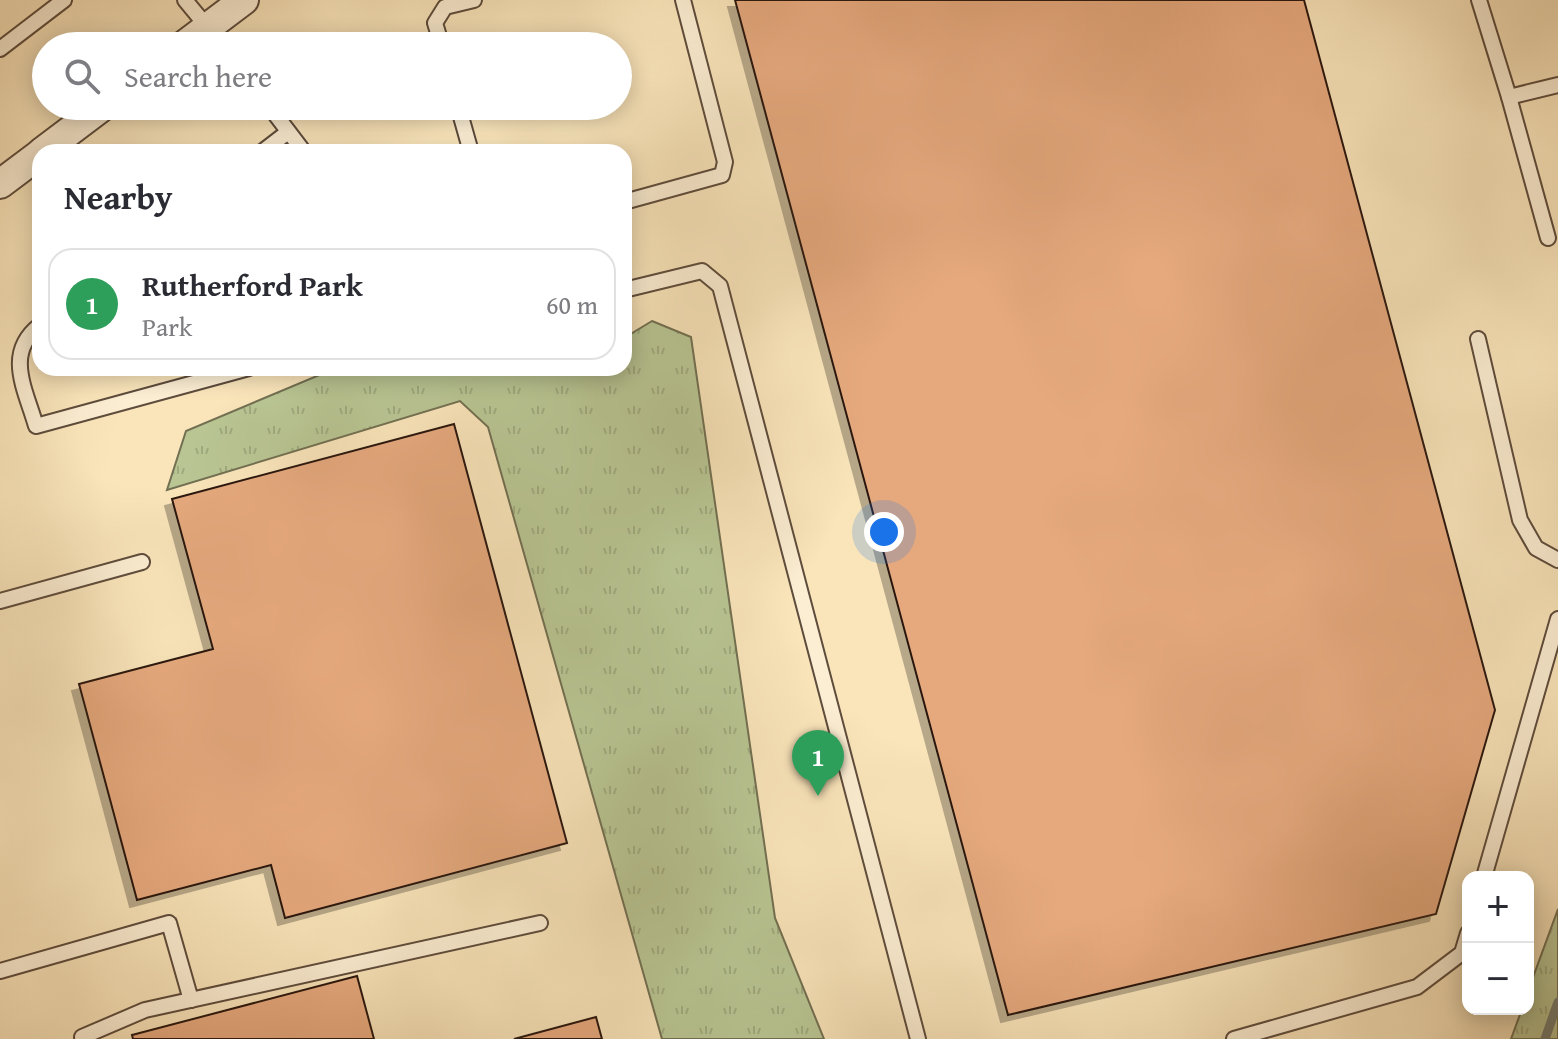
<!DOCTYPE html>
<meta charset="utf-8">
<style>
:root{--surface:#fff;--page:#f7f7f7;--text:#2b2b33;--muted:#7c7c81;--line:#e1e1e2;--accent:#ea580c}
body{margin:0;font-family:"Gentium Book Plus",serif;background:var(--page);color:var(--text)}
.controls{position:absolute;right:24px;bottom:24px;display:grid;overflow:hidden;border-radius:16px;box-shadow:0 4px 20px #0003}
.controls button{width:72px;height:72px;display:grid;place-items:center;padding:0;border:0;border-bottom:2px solid var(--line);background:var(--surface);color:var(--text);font:40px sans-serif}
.you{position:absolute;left:884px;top:532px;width:28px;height:28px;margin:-20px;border:6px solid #fff;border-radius:50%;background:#1a73e8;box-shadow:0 0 0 12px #1a73e833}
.badge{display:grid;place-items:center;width:52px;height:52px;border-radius:50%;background:var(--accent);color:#fff;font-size:26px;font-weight:700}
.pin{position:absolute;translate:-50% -66px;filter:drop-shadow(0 2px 4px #0008)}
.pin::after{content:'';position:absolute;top:42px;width:28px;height:24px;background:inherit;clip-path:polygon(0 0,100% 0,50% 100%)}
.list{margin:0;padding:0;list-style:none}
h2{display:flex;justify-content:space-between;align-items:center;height:104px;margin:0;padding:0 32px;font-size:34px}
h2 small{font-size:26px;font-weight:400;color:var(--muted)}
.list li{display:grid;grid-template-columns:52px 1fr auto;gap:24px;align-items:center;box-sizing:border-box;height:112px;margin:0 16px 16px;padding:0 16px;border:2px solid var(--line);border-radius:24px}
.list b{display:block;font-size:30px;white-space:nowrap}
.list p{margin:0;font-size:26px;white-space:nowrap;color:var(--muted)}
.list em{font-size:26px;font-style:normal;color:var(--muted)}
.icon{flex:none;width:44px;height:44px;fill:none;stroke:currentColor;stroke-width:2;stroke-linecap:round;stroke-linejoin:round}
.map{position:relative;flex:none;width:1558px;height:1039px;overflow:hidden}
.search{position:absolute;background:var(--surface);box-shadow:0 4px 20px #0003;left:32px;top:32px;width:600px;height:88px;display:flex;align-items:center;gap:20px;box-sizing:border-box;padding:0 28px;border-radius:44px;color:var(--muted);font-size:30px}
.panel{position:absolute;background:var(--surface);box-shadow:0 4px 20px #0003;left:32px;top:144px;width:600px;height:232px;border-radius:24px}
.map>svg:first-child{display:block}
</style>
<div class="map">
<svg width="1558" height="1039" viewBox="0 0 1558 1039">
<defs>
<pattern id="grass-tufts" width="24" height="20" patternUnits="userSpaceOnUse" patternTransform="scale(2)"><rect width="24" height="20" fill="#b9c694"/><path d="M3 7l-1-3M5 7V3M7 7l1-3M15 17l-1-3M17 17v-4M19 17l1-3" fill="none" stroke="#9faa7f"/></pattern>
<filter id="shadow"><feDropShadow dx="-7" dy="7" stdDeviation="0" flood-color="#0004"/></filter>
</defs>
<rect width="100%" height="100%" fill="#fae5bb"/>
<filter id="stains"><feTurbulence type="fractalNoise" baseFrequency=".0025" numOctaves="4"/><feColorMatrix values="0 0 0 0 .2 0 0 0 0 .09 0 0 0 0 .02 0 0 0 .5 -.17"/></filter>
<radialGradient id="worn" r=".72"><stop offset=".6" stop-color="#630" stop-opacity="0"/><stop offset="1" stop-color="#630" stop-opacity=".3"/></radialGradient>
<!-- grass -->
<g fill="url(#grass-tufts)" stroke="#727052" stroke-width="2">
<path d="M652 321 691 337 775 918 824 1039H662L488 427 460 401 167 490 186 431 336 368H624V338Z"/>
<path d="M1558 909V1039H1511L1522 1009H1528V991Z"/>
</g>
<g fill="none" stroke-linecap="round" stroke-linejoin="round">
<!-- stream -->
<path stroke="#707c73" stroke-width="9" d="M1545 1039 1558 1002"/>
</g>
<!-- building -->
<g fill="#e6a97e" stroke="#2a1911" stroke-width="2" filter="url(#shadow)">
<path d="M735 0H1304L1495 710 1436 914 1008 1015Z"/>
<path d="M454 424 567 843 285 918 271 865 137 900 79 684 213 649 172 499Z"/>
<path d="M357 976 374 1039H133L132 1035Z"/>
<path d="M596 1017 602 1039H514Z"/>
</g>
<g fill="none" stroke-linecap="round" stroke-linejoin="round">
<!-- service casing -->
<g stroke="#5e4c3c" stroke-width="18">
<g id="service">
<path d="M185 0 223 46"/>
<path d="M1479 0 1509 97 1558 85"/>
<path d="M442 46 435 23 445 7 474 0"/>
<path d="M0 49 64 0"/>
<path d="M1509 97 1548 238"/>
<path d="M269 106 304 152"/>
<path d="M458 106 471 152"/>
<path d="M262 152 288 132"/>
<path d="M624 202 722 175 725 162 683 0"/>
<path d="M624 290 702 271 720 286 918 1039"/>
<path d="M40 325C4 353 25 388 36 426L249 368"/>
<path d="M1478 339 1520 520 1536 548 1558 560"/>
<path d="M0 601 142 562"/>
<path d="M1484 877 1558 619"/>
<path d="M0 971 169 923 191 1000"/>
<path d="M82 1037 145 1010 540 923"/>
<path d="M1234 1039 1417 987 1462 953 1468 933"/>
</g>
</g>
<!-- minor casing -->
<g stroke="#5e4c3c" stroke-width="32">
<g id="minor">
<path d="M183 46 244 0"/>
<path d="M42 152 103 106"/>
<path d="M0 184 40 154"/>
</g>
</g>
<!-- service -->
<use href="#service" stroke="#fceed3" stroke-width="14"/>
<!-- minor -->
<use href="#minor" stroke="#fceed3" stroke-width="28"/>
</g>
<rect width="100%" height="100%" filter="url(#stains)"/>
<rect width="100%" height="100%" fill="url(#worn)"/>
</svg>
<div class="controls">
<button>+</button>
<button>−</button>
</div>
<div class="you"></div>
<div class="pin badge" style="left:818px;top:796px;background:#2e9e5b">1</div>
<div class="search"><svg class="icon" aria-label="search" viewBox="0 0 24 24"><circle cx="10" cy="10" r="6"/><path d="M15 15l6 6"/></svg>Search here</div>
<section class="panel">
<h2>Nearby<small></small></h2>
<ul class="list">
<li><span class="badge" style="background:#2e9e5b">1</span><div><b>Rutherford Park</b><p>Park</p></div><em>60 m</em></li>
</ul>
</section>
</div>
